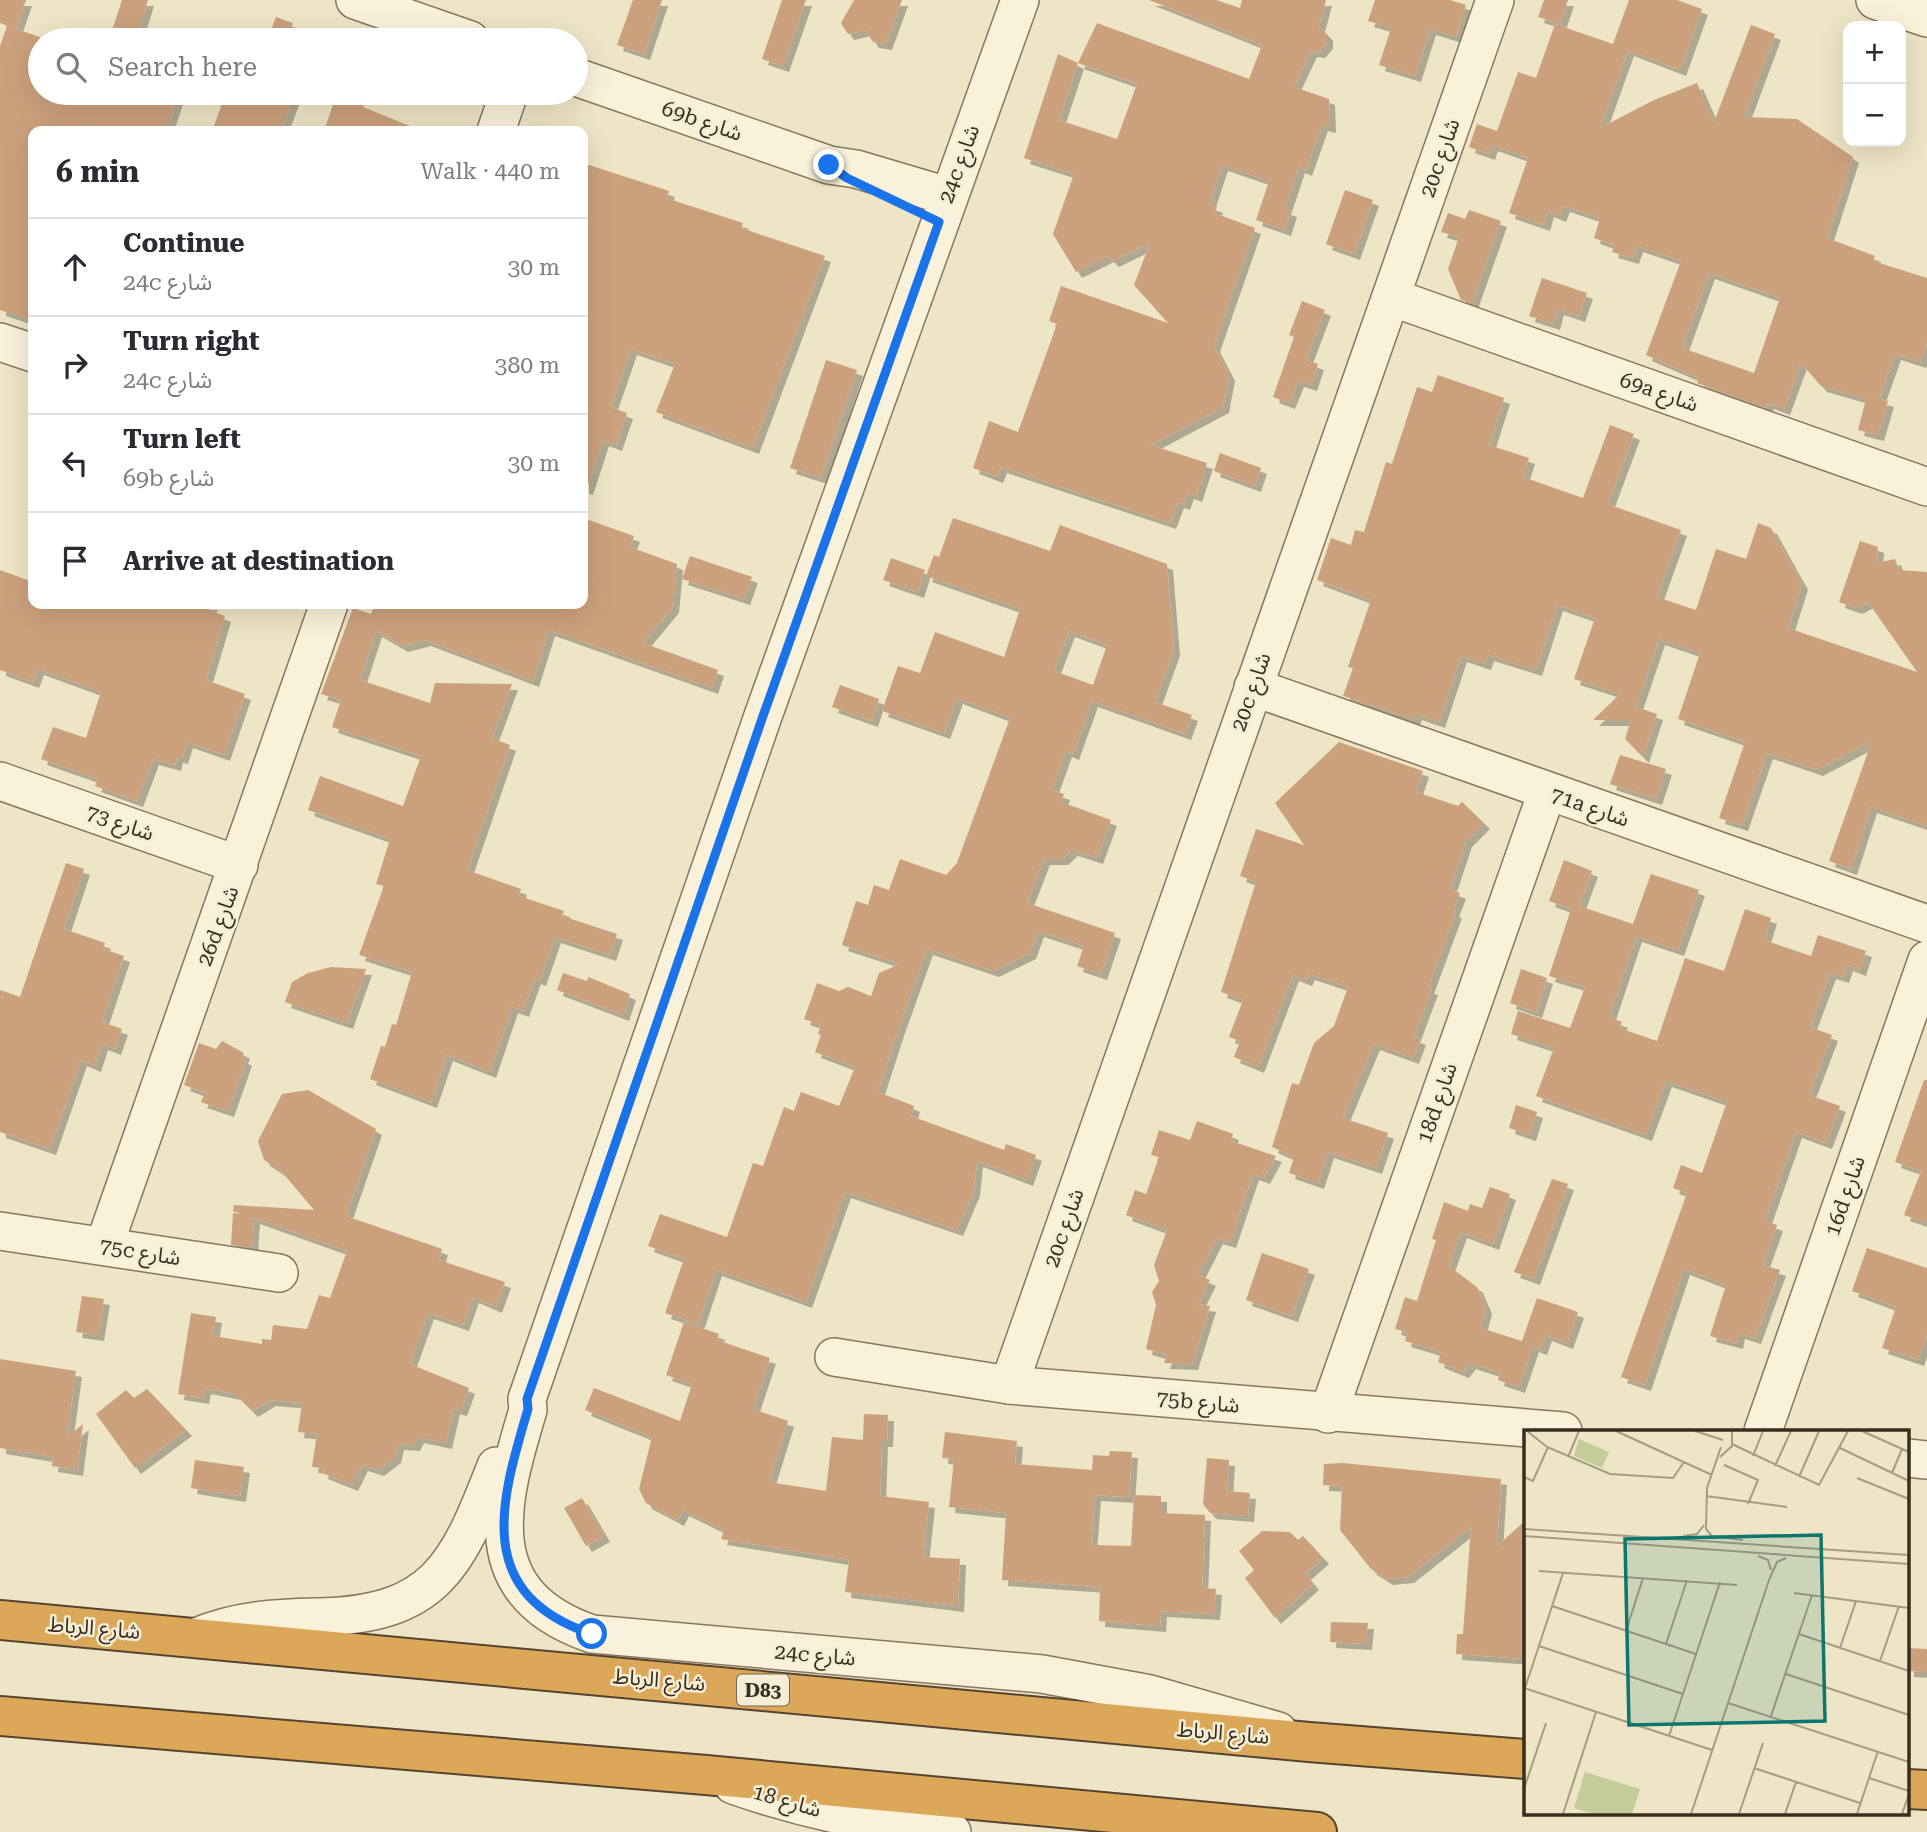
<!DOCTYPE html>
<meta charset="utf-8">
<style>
:root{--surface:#fff;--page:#f7f7f7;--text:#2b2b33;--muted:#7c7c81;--line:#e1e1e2}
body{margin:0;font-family:"Roboto Serif","Noto Sans Arabic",serif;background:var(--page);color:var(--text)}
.controls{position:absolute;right:21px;top:21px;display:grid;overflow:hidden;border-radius:14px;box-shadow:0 7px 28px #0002}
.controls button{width:63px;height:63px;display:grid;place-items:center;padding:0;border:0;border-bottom:2px solid var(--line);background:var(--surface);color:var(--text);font:35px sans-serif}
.stop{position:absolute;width:21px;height:21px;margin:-16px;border:5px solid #1a73e8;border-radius:50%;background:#fff}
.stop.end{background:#1a73e8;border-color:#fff;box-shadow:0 2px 7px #0008}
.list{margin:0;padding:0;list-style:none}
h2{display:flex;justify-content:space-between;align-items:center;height:91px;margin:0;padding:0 28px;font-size:30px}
h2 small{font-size:23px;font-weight:400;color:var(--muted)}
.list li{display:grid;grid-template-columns:46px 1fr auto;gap:21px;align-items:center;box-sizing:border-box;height:98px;padding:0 28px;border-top:2px solid var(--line)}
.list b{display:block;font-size:26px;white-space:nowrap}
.list p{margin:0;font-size:23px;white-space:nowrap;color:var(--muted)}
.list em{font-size:23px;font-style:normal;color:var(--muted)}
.icon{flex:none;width:38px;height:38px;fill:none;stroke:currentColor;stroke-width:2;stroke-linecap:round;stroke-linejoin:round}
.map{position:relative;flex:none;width:1927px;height:1832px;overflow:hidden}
.search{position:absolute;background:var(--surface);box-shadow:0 7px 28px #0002;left:28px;top:28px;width:560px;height:77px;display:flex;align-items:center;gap:18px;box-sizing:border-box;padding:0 24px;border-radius:38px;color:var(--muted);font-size:26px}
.panel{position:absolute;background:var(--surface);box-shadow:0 7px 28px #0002;left:28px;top:126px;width:560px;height:483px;border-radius:14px}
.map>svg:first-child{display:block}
</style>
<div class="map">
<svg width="1927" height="1832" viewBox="0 0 1927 1832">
<defs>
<filter id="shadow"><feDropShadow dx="6" dy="6" stdDeviation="0" flood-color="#0004"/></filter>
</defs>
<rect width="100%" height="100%" fill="#eee4c6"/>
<!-- building -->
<g fill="#cba17d" fill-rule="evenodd" filter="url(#shadow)">
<path d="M0 0H26L16 29 0 23Z"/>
<path d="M122 0H148L140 26 146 40H109Z"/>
<path d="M633 0H662L644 54 617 45Z"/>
<path d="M782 0H806L783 66 762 59Z"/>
<path d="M854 0H902L886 44 873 42 865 30 848 34 841 23Z"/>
<path d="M1149 0H1216L1240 8 1242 0H1326L1319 26 1327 35V43L1319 52 1311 51 1294 87 1329 99 1330 127 1322 125 1306 170 1299 167 1285 209 1291 211 1285 230 1256 220 1269 181 1222 165 1209 204 1217 207 1214 213 1255 228 1214 346 1229 375 1223 407 1151 445 1207 463 1196 496 1188 493 1184 504 1178 502 1170 523 1001 467 997 477 973 468 989 421 1018 432 1057 324 1049 321 1061 286 1168 323 1134 285 1150 243 1113 261 1108 256 1076 272 1053 234 1074 174 1024 158 1058 54 1078 63 1097 23 1249 79 1262 45ZM1078 63 1137 84 1117 139 1059 120Z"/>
<path d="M1375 0H1450L1466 5 1456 37 1430 29 1415 76 1379 65 1391 28 1368 21Z"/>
<path d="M1544 0H1568L1560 24 1538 17Z"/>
<path d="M1629 0H1677L1702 9 1680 70 1628 50 1600 128 1654 100 1697 83 1714 122 1751 25 1775 34 1744 117 1797 119 1853 157 1827 238 1875 256 1873 261 1927 278V342L1920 362 1895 354 1879 399 1888 401 1878 435 1858 430 1866 399 1821 386 1801 363 1784 409 1768 403 1766 408 1697 383 1699 378 1646 355 1681 261 1637 246 1633 258 1612 252 1614 245 1594 238 1600 218 1564 206 1560 216 1548 211 1544 225 1509 213 1528 158 1492 145 1493 142 1489 154 1469 147 1477 124 1497 131 1518 72 1536 78 1555 24 1613 44ZM1709 273 1780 298 1754 373 1682 348Z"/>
<path d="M276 17 293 23 287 40 269 35Z"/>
<path d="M7 26 40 37V93H179L166 131H99L81 125 78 131H33V321L0 310V46Z"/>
<path d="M226 93H283L294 97 281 131H212Z"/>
<path d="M337 93H360L356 104 422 131H324Z"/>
<path d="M583 163 669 191 666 198 743 223 741 228 825 256 753 448 656 412 675 364 631 349 611 407 627 413 616 445 603 440 587 489 583 488Z"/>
<path d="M1345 190 1373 200 1354 254 1326 244Z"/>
<path d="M1469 210 1501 221 1472 303 1461 300 1448 269 1459 237 1441 232 1448 213 1465 219Z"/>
<path d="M1542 278 1587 293 1579 316 1558 309 1554 324 1529 316Z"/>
<path d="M1302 301 1325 310 1306 360 1318 364 1311 385 1298 381 1289 403 1273 397 1294 337 1289 335Z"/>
<path d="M826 360 857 370 821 478 790 468Z"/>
<path d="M1438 375 1504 398 1489 445 1529 458 1523 477 1583 498 1610 425 1634 434 1609 501 1610 505 1681 530 1657 597 1696 610 1716 549 1746 559 1758 523 1771 528 1802 584 1788 628 1917 672 1868 602 1856 608 1839 602 1860 541 1878 547 1877 563 1895 559 1899 570 1927 572V826L1871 807 1851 869 1829 861 1872 741 1817 770 1767 753 1742 825 1719 818 1745 742 1678 719 1700 653 1659 639 1636 707 1657 714 1643 757 1625 739 1631 720H1593L1620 694 1574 679 1595 618 1557 605 1536 670 1488 655 1485 664 1461 656 1439 722 1416 714 1414 719 1343 696 1353 668 1348 667 1371 600 1317 580 1331 538 1351 545 1355 530 1364 532 1386 462 1392 464 1417 387 1432 392Z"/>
<path d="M1220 453 1261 468 1255 486 1214 471Z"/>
<path d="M583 518 634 536 630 547 677 564 673 607 643 643 718 670 712 688 549 630 533 681 425 640 402 646 376 631 360 680 430 703 435 683 512 684 492 738 510 745 467 870 521 889 519 896 564 911 562 916 617 934 610 955 555 937 540 980 535 978 523 1011 512 1007 490 1072 447 1055 431 1102 370 1079 381 1046 385 1047 392 1024 396 1025 412 972 359 955 384 886 376 884 390 839 308 810 320 776 403 806 421 756 332 727 341 700 321 694 353 608 371 614 375 604H583Z"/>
<path d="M953 518 1050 551 1060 525 1167 564 1174 650 1155 702 1192 715 1185 734 1092 701 1073 754 1066 751 1052 790 1064 794 1061 802 1111 820 1097 858 1072 850 1062 859H1044L1027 903 1115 933 1101 974 1077 966 1084 946 1038 931 1030 953 993 971 927 949 898 1030 878 1092 914 1106 911 1116 1004 1150 1006 1144 1036 1155 1027 1180 977 1161 974 1190 957 1230 845 1192 806 1302 716 1270 698 1324 665 1313 684 1259 648 1246 660 1214 727 1237 753 1163 763 1166 784 1107 794 1111 801 1092 839 1106 855 1067 815 1052 821 1035 818 1034 821 1025 804 1019 817 983 839 991 848 987 871 996 879 973 900 964 842 945 856 901 868 905 874 885 889 890 900 859 946 875 957 863 1010 718 957 698 944 733 882 711 898 666 920 673 935 632 1004 657 1020 609 926 576 934 555 939 557ZM1069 631 1107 645 1093 685 1057 672 1055 668Z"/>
<path d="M690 556 752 577 744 599 682 579Z"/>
<path d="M891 558 925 570 918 592 883 580Z"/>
<path d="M0 570 33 582V604H212L209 610 225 616 206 680 245 694 224 755 187 742 182 758 177 757 175 765 153 759 137 801 95 786 98 779 41 759 53 727 86 738 101 692 38 669 33 682 0 670Z"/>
<path d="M840 685 879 699 872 721 832 707Z"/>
<path d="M1339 742 1423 771 1416 792 1458 806 1462 802 1484 823 1466 841 1450 889 1460 893 1453 911 1456 912 1428 988 1432 989 1414 1037 1420 1039 1413 1058 1374 1044 1343 1118 1388 1133 1376 1168 1328 1152 1318 1183 1289 1173 1294 1157 1272 1147 1292 1083 1299 1085 1314 1043 1334 1026 1348 987 1309 974 1306 980 1293 975 1258 1067 1234 1057 1240 1041 1229 1037 1243 1000 1221 992 1256 882 1240 876 1256 829 1304 845 1275 803Z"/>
<path d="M1620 755 1666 769 1656 799 1610 784Z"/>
<path d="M1564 860 1592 871 1579 906 1633 924 1651 874 1699 890 1678 950 1636 936 1609 1017 1622 1022 1619 1028 1657 1041 1685 958 1724 971 1745 909 1771 918 1764 940 1811 956 1818 935 1866 951 1860 970 1847 965 1843 977 1830 973 1810 1027 1832 1035 1809 1095 1840 1106 1826 1143 1796 1132 1765 1221 1777 1225 1763 1265 1780 1270 1755 1338 1739 1333 1737 1343 1710 1336 1726 1285 1684 1269 1645 1385 1621 1377 1687 1193 1673 1188 1681 1165 1702 1173 1727 1102 1666 1081 1646 1135 1536 1096 1554 1048 1511 1034 1518 1011 1570 1028 1585 987 1549 976 1571 909 1549 901Z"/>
<path d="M66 863 84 869 64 929 105 943 103 949 124 956 102 1022 122 1029 115 1049 102 1044 95 1066 81 1060 50 1149 0 1132V990L20 997Z"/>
<path d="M331 967 366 969 347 1023 285 1002 292 982 308 973Z"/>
<path d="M1521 969 1547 978 1536 1012 1510 1003Z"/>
<path d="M563 973 587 981 588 977 630 994 623 1015 557 990Z"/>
<path d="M222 1041 244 1053 242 1058 246 1060 228 1111 201 1102 205 1093 184 1085 199 1043 216 1049Z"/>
<path d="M1924 1080H1927V1223L1904 1215 1921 1171 1895 1162Z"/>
<path d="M308 1090 376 1129 346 1216 442 1249 439 1260 505 1282 496 1307 473 1297 463 1325 428 1313 410 1364 469 1388 461 1410 454 1408 446 1443 418 1437 414 1445 398 1444 395 1457 378 1470 362 1465 352 1485 322 1473 323 1468 312 1467 317 1434 298 1432 302 1403 270 1400 252 1411 235 1394 205 1388 203 1398 178 1394 191 1313 216 1317 213 1336 262 1344V1339L271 1340 273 1325 307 1329 319 1295 330 1298 347 1251 254 1218 252 1248 231 1245 233 1213 241 1214 233 1211 234 1205 314 1210 282 1172 264 1160 258 1141 282 1094Z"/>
<path d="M1516 1105 1537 1112 1530 1135 1509 1128Z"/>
<path d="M1197 1121 1233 1134 1231 1141 1276 1156 1264 1178 1253 1174 1230 1242 1217 1238 1198 1275 1210 1280 1198 1304 1210 1306 1192 1364 1164 1363 1167 1355 1146 1349 1156 1305 1152 1292 1159 1281 1154 1265 1167 1230 1126 1215 1135 1190 1146 1194 1159 1157 1151 1155 1159 1130 1190 1140Z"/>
<path d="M1552 1179 1568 1184 1534 1279 1514 1272Z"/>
<path d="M1490 1187 1510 1194 1493 1244 1461 1232 1449 1266 1477 1287 1486 1308 1481 1328 1522 1341 1537 1298 1578 1312 1567 1343 1546 1335 1541 1349 1533 1346 1519 1387 1498 1380 1500 1373 1470 1363 1463 1372 1438 1362 1441 1352 1405 1341 1407 1332 1395 1329 1405 1297 1417 1301 1436 1240 1432 1239 1444 1202 1468 1211 1470 1204 1482 1208Z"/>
<path d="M1867 1248 1927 1268V1334L1918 1360 1882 1348 1896 1307 1852 1291Z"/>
<path d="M1262 1253 1309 1269 1292 1316 1246 1300Z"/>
<path d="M82 1296 104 1299 98 1335 76 1332Z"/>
<path d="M684 1322 719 1334 717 1340 770 1358 753 1409 788 1421 769 1482 826 1491 832 1437 863 1440 864 1414 888 1415 887 1441H882L880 1496 929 1502 923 1557 960 1559 958 1606 845 1592 849 1560 721 1539 724 1530 683 1510 678 1520 646 1503 639 1489 652 1437 585 1410 594 1388 680 1421 692 1384 666 1375Z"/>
<path d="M0 1359 76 1371 67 1437 83 1424 77 1470 52 1466 53 1457 0 1448Z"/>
<path d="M147 1389 186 1430 135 1468 96 1414 126 1390 134 1398Z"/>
<path d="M945 1432 1017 1441 1015 1464 1092 1470 1093 1455 1109 1456 1110 1451 1132 1452 1129 1497 1095 1495 1091 1545 1131 1546 1134 1495 1161 1496V1513L1205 1515 1202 1588 1216 1589 1214 1614 1161 1611 1160 1626 1099 1621 1100 1587 1002 1580 1006 1513 949 1507 954 1459 942 1458Z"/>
<path d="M1207 1458 1229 1460 1227 1491 1250 1493 1248 1516 1210 1513 1203 1504Z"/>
<path d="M195 1460 244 1467 240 1496 191 1488Z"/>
<path d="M1343 1463 1501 1479 1497 1546 1526 1520V1659L1456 1654 1457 1634H1463L1471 1527 1408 1577 1387 1579 1371 1569 1340 1530 1342 1486 1323 1485 1324 1464Z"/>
<path d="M582 1498 604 1536 586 1546 564 1508Z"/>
<path d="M1262 1531 1290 1532 1298 1540 1303 1536 1323 1558 1305 1574 1313 1584 1275 1618 1245 1578 1254 1570 1239 1551Z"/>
<path d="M1331 1622 1368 1623 1366 1644 1330 1642Z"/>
<path d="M1908 1648 1927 1649V1672L1908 1671Z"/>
</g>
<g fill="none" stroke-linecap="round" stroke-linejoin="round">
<!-- minor casing -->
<g stroke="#89765c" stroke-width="40">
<g id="minor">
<path d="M355 0 470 40"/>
<path d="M1020 0 763 716 527 1399 528 1410C500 1503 474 1594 592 1634L1042 1674 1150 1694 1278 1731"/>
<path d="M1875 0 1927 18"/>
<path d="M576 77 829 165 856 169 947 196"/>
<path d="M496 131 509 93"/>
<path d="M1391 297 1927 487"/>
<path d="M0 342 33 353"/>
<path d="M1253 687 1927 924"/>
<path d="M0 781 239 865"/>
<path d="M0 1231 279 1273"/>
<path d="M104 1246 329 604"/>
<path d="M834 1357 1009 1385 1563 1431"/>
<path d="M1009 1385 1495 0"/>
<path d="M1328 1414 1547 792"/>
<path d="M1763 1431 1927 960"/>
<path d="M1908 1458 1927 1460"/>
<path d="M196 1637C236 1620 274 1618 317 1617 435 1615 457 1567 496 1466"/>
<path d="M733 1785C804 1810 877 1825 952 1832"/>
</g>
</g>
<!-- highway casing -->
<g stroke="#574430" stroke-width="42">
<g id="highway">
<path d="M0 1620 1309 1742 1526 1759"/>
<path d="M0 1716 706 1775 1317 1832"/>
<path d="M1908 1789 1927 1790"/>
</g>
</g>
<!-- minor -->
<use href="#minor" stroke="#f9f1da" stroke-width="37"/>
<!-- highway -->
<use href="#highway" stroke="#dba859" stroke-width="38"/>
</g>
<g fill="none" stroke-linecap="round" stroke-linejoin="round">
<!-- route -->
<path stroke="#1a73e8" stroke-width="9" d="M592 1634C473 1594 500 1503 528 1409L527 1399 763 716 939 222 847 178 829 165"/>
</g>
<g text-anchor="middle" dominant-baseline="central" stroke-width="5" stroke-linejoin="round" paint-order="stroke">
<!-- shield labels -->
<rect fill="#f5eed6" stroke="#726757" stroke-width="2" x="737" y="1674.5" width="52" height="31" rx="5"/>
<g font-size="19" font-weight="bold" fill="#3a2d20">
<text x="763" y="1690">D83</text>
</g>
<!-- street labels -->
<g font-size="21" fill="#3a2d20" stroke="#f5eed6">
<text transform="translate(702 121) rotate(19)">69b شارع</text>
<text transform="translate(1440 158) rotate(-71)">20c شارع</text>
<text transform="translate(959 164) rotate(-70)">24c شارع</text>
<text transform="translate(1659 392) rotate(19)">69a شارع</text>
<text transform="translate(1251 692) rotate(-71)">20c شارع</text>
<text transform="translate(1590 807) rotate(19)">71a شارع</text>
<text transform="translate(120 823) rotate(19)">شارع 73</text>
<text transform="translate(218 926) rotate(-70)">26d شارع</text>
<text transform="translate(1437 1103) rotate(-71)">18d شارع</text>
<text transform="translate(1845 1196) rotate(-71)">16d شارع</text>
<text transform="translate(1064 1228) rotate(-71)">20c شارع</text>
<text transform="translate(140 1252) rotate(9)">75c شارع</text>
<text transform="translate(1198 1402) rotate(5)">75b شارع</text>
<text transform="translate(94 1628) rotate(5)">شارع الرباط</text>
<text transform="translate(815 1655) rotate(5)">24c شارع</text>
<text transform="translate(659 1680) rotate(5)">شارع الرباط</text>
<text transform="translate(1223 1733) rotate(5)">شارع الرباط</text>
<text transform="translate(787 1801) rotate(16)">شارع 18</text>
</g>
</g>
<!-- overview -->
<g transform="translate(1524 1430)">
<rect width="385" height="385" fill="#eee4c6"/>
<path d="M55 9 85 22 78 38 50 26ZM61 342 116 359 108 384H69L50 378Z" fill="#c4cc9a"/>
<path fill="none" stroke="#a69b84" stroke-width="2" d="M3 1 23 17 86 44 149 48 160 32M92 1 188 45M171 1 199 10M338 1 385 22M208 14 295 55 324 1M197 17 183 58 182 99 188 106 219 110M316 18 385 51M229 26 239 1M44 27 55 1M196 27 208 16V1M200 35 234 50 224 74M251 36 267 1M368 43 378 19M0 47 9 51 24 17M275 47 295 1M333 48 385 69M182 66 263 77M0 99 385 125M0 106 385 134M159 106 173 104 180 95M234 126 244 130 247 140M15 141 213 155M270 163 385 178M28 176 172 224M102 201 119 148M275 204 385 241M142 214 163 150M15 216 159 264M316 218 332 171M356 231 375 176M262 244 385 285M0 258 188 320M1 258 39 143M204 273 385 332M247 286 288 165M145 306 196 152M230 338 336 373M345 348 385 361M0 359 22 293M39 384 72 282M167 384 245 150 253 132 262 128M215 384 239 313M261 384 272 352M333 384 354 321M378 384 385 364"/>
<path fill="#0f766e" fill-opacity="0.15" stroke="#0f766e" stroke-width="3.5" d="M297 105 301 291 105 295 101 109Z"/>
<rect width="385" height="385" fill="none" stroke="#3a2d20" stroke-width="3.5"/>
</g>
</svg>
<div class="controls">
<button>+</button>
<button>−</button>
</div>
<div class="stop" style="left:592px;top:1634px"></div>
<div class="stop end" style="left:829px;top:165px"></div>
<div class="search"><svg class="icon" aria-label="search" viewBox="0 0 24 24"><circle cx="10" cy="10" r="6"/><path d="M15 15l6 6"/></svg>Search here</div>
<section class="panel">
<h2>6 min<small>Walk · 440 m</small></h2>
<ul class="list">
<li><svg class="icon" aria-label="ahead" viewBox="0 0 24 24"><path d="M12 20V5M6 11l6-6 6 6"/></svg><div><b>Continue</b><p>24c شارع</p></div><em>30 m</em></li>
<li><svg class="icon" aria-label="right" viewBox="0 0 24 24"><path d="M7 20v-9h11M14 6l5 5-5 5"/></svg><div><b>Turn right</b><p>24c شارع</p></div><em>380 m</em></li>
<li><svg class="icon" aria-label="left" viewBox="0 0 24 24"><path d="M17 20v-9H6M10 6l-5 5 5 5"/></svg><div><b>Turn left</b><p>69b شارع</p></div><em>30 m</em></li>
<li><svg class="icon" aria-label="arrive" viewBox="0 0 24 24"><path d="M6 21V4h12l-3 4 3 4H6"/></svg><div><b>Arrive at destination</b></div></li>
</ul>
</section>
</div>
